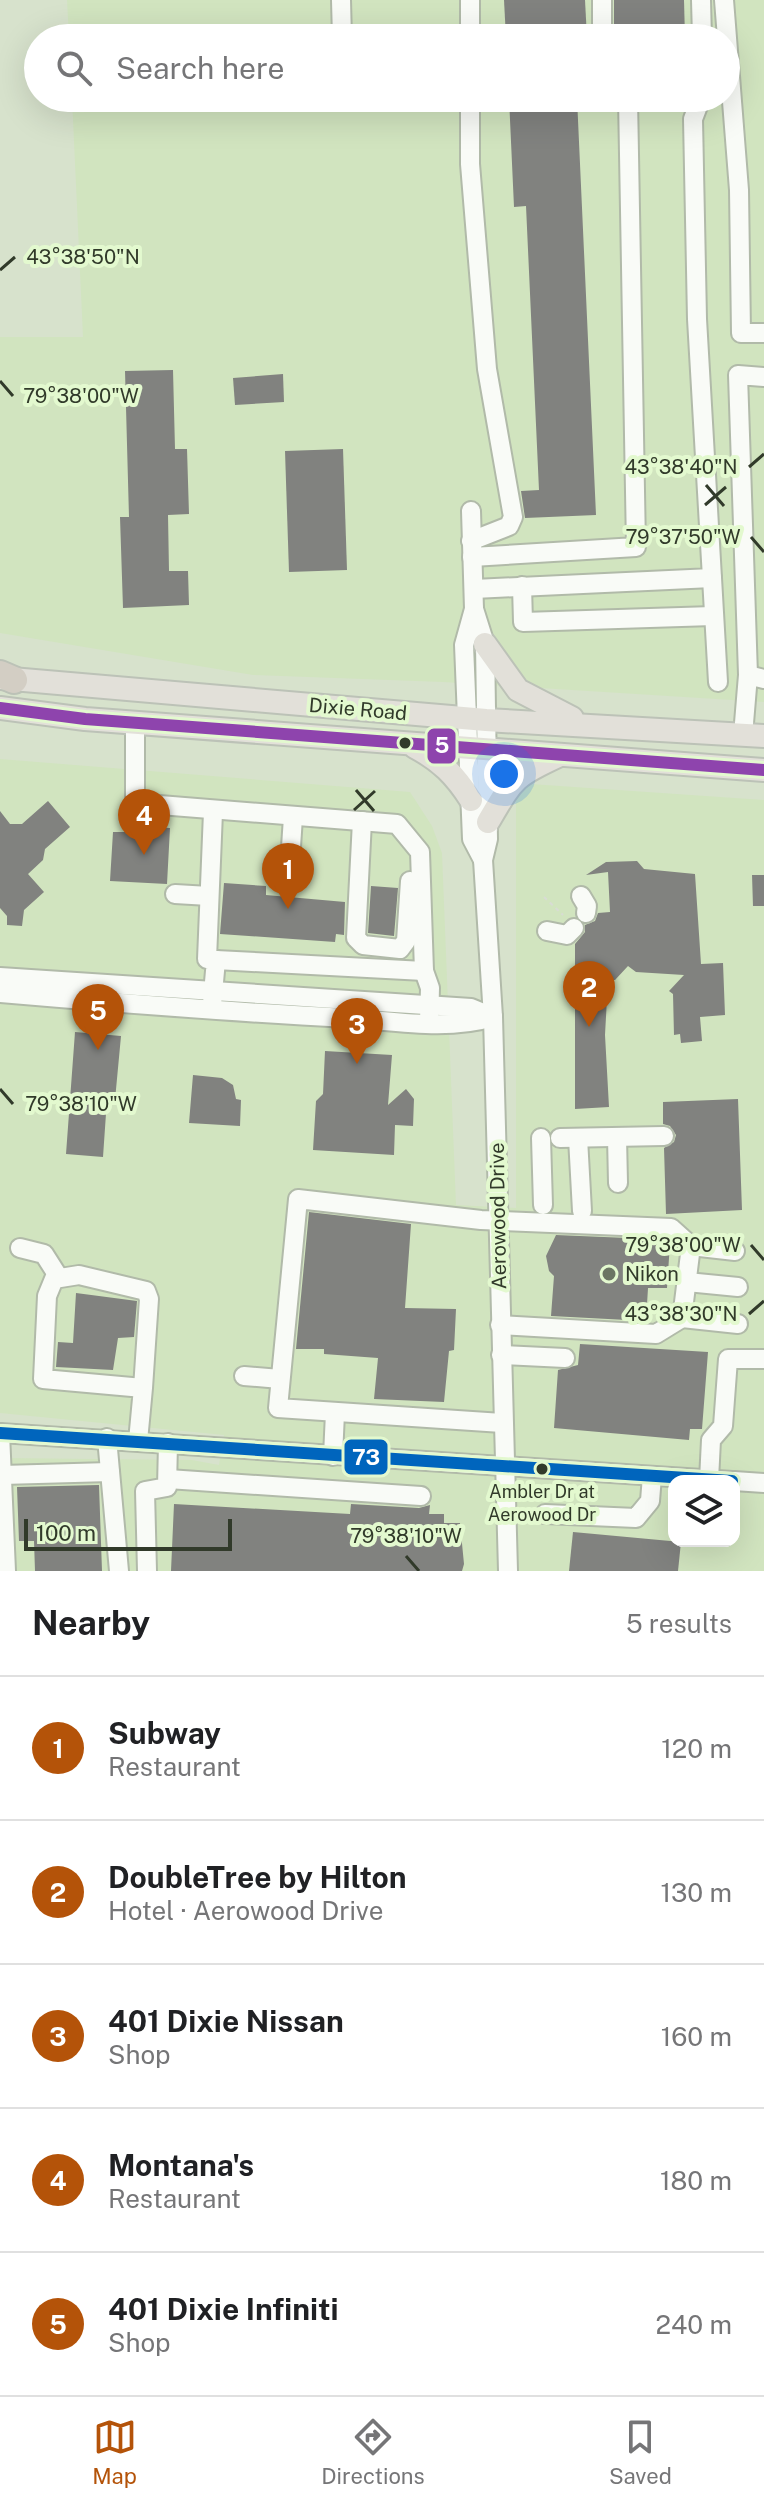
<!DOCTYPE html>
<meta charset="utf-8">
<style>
:root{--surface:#fff;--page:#f2f2f2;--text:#202124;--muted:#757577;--line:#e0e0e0;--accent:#b45309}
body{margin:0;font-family:"Public Sans",sans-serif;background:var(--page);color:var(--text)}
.controls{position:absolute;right:24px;bottom:24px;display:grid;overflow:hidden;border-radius:16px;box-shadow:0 8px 32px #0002}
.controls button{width:72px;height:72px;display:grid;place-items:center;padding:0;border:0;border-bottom:2px solid var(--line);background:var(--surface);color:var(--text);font:40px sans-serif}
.scale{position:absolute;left:24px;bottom:20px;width:208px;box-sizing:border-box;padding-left:8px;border:4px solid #313a2a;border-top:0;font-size:22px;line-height:28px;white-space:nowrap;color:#313a2a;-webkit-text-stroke:6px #e3f9cf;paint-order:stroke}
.you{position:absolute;left:504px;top:774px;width:28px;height:28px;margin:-20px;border:6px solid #fff;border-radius:50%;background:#1a73e8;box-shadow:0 0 0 12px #1a73e833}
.badge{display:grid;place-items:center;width:52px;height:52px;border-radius:50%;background:var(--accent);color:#fff;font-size:26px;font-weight:700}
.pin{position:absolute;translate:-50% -66px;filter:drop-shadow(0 2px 4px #0008)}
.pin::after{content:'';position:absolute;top:42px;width:28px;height:24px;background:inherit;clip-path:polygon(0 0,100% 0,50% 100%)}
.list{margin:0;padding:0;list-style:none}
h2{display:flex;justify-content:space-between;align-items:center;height:104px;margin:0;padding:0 32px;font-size:34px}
h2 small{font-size:26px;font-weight:400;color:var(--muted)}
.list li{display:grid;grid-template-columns:52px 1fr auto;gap:24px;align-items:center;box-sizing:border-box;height:144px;padding:0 32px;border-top:2px solid var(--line)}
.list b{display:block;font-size:30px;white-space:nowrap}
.list p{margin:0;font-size:26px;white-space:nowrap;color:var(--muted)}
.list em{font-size:26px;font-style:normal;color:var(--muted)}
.icon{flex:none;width:44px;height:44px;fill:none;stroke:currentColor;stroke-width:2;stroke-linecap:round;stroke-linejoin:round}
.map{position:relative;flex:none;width:764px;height:1571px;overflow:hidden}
.search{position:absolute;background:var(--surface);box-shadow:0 8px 32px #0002;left:24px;right:24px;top:24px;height:88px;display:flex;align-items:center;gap:20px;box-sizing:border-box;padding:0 28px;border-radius:44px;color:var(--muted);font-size:30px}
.sheet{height:824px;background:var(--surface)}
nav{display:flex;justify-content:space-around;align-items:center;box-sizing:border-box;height:112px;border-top:2px solid var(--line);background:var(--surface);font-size:22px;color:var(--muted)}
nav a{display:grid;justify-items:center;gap:4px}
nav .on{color:var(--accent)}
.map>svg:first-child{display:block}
</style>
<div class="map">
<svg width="764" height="1571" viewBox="0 0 764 1571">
<rect width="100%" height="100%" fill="#d7e2cc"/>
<!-- built -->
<g fill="#d1e4bf" fill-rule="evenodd">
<path d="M67 0H764V702L443 682 253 675 0 633V337H83L72 98H726V38H69Z"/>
<path d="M0 759 410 792 432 826 442 853 456 1205 516 1208V783L764 800V1571H0V1458L192 1460 219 1465 224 1435 0 1413ZM674 1481H734V1541H674Z"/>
</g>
<!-- building -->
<g fill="#81827f">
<path d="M504 0H585L587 38H506Z"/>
<path d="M614 0H684L685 38H614Z"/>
<path d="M509 98H577L596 515 525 518 521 491 539 490 526 206 514 207Z"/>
<path d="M173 370 175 449H187L189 514 168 515 169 571H188L189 605 123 608 120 517H129L125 371Z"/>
<path d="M283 374 284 402 235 405 233 378Z"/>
<path d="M343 449 347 570 289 572 285 451Z"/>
<path d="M48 801 70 827 45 849 43 860 28 874 44 892 24 910 22 926 7 925V916L0 908V811L10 824H22Z"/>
<path d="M131 826 170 828 167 884 110 881 113 832H130Z"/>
<path d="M637 861 644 869 695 874 701 964 723 963 725 1015 700 1017 702 1041 681 1043 680 1034 674 1035 673 994 669 991 684 975 636 972 628 966 615 980H608L605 1035 609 1107 575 1109V944L585 932V925L595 921 598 913 610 912 608 872 586 875 606 862Z"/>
<path d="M752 875H764V906H753Z"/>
<path d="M224 883 266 886V895L345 902 344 935 336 934 335 942 220 934Z"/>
<path d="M371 886 398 888 394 936 368 933Z"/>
<path d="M75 1032 121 1036 115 1100 107 1099 103 1157 66 1154Z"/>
<path d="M325 1051 392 1055 388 1105 406 1089 414 1099 413 1126 395 1125 394 1155 313 1150 316 1101 323 1094Z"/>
<path d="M193 1075 222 1078 233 1085 236 1099 241 1100 240 1126 189 1123Z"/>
<path d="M738 1099 742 1210 666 1214 664 1148 674 1142 676 1135 670 1126 663 1124V1102Z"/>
<path d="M309 1212 411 1224 405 1308 456 1309 454 1350 449 1351 444 1402 374 1399 378 1358 324 1354V1349H296Z"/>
<path d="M556 1235 652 1239 670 1243 667 1288H648L646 1321 551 1316 554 1276 549 1271 546 1256Z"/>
<path d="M76 1293 137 1301 134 1337 118 1338 113 1370 56 1367 58 1342 73 1343Z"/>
<path d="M580 1344 708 1352 702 1429H690L689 1440 554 1428 558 1370 578 1365Z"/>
<path d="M99 1485 102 1571H35L34 1541H19L17 1487Z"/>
<path d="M174 1504 350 1514 351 1504 419 1508 430 1505 429 1514H444V1523H460L464 1564 462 1571H171Z"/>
<path d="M573 1532 681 1542 678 1571H569Z"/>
</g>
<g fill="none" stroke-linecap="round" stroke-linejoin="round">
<!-- minor casing -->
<g stroke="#b1baa9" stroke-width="22">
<g id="minor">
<path d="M341 0 342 38"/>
<path d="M470 0V38"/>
<path d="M602 0V38"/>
<path d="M701 0 702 38"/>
<path d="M724 0 739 190 741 333H764"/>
<path d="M470 98V164L487 369 513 517 509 526 471 541"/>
<path d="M471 511 474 609 485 644 488 839 483 860 493 1017 508 1571"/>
<path d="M472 557 636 547 628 98"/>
<path d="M712 578 718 682"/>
<path d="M522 586 523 622 713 616"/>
<path d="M474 589 712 578 697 319 693 119 701 98"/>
<path d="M474 609 464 645 472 839 483 860"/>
<path d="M748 675 738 375 764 377"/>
<path d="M135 722V803L397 824 420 852 424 971 430 988 429 1023"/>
<path d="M743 735 748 675 764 679"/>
<path d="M362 821 356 938 363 945 400 949 406 941 410 881"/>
<path d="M289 877 293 817"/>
<path d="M175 894 209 896"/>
<path d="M581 896 587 906 586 913"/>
<path d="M547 931 567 935 574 928"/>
<path d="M216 960 424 971"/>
<path d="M0 977 471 1008 493 1017"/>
<path d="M0 993C116 1003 231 1012 347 1018 394 1021 448 1031 493 1017"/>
<path d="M212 1004 216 960 207 959 213 812"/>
<path d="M617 1137 618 1183"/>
<path d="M541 1138 543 1205"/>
<path d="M560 1138 664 1136"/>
<path d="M578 1138 582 1211"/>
<path d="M691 1246 735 1251"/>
<path d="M20 1248 44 1254 58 1276"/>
<path d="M687 1282 738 1287"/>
<path d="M682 1318 738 1324"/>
<path d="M500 1325 656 1334 682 1318 691 1246 671 1228 481 1220 298 1199 278 1408 502 1423"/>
<path d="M501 1355 565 1358"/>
<path d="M244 1376 280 1379"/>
<path d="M0 1433 732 1481"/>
<path d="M0 1433 6 1571"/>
<path d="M107 1438 119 1571"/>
<path d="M138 1441 143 1388 43 1379 47 1296 54 1279 79 1275 146 1291 149 1299 143 1388"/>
<path d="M333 1456 335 1413"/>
<path d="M2 1475 110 1472"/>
<path d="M168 1479 421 1496"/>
<path d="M709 1480 711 1440 723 1426 728 1359H764"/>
<path d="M734 1481 764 1483"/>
<path d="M545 1514 636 1518 650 1501 652 1476"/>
<path d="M147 1571 145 1491 167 1487 168 1443"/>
</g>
</g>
<!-- major casing -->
<g stroke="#bcc2b7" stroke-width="26">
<g id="major">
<path d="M485 644 518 690 572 718"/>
<path d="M0 678 486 720 764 736"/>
<path d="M0 708 85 719 764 770"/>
<path d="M415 747C441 761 455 775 471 800"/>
<path d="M488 822C514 778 513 777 560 755"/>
</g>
</g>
<!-- highway casing -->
<g stroke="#bcc2b7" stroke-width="30">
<path id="highway" d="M0 674 14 680"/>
</g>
<!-- path -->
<path stroke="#d8dcd4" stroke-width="2" stroke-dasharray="4 4" stroke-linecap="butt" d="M544 897 563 915"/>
<!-- minor -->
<use href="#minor" stroke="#f9fbf7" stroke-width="18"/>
<!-- major -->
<use href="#major" stroke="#e2e0d9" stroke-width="22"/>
<!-- highway -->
<use href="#highway" stroke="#d3cec4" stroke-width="26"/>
<!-- bus-1 casing -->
<g stroke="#e3f9cf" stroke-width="18">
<path id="bus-1" d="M0 708 85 719 764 770"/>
</g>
<!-- bus-2 casing -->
<g stroke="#e3f9cf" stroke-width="18">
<path id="bus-2" d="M0 1433 732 1481"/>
</g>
<!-- bus-1 -->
<use href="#bus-1" stroke="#8e44ad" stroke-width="12"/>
<!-- bus-2 -->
<use href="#bus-2" stroke="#0065bd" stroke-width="12"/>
</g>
<!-- ticks -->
<path fill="none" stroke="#313a2a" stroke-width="3" d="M0 270 15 257M0 381 13 396M749 467 764 454M706 485 724 506M705 505 726 487M751 537 764 552M356 790 374 811M354 810 375 791M0 1089 13 1104M751 1245 764 1260M749 1314 764 1301M406 1556 419 1571"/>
<!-- markers -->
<g fill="#313a2a" stroke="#e3f9cf" stroke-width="3">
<circle cx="405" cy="743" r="7"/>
<circle cx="542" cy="1469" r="7"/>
</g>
<circle fill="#6b7563" stroke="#e3f9cf" stroke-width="3" cx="609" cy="1274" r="8"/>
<g text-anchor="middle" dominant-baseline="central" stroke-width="8" stroke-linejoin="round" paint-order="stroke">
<!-- bus labels -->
<g font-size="18" fill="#313a2a" stroke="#e3f9cf">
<text x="542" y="1491">Ambler Dr at<tspan x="542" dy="23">Aerowood Dr</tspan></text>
</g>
<!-- street labels -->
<g font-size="20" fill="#313a2a" stroke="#e3f9cf">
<text transform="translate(358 709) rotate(5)">Dixie Road</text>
<text transform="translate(498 1216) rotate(-91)">Aerowood Drive</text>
</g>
<!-- poi labels -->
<g font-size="20" fill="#313a2a" stroke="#e3f9cf" text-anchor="start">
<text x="625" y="1274">Nikon</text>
</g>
</g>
<g font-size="20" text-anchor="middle" fill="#313a2a" stroke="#e3f9cf" stroke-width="8" stroke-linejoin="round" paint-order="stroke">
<text x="83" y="264">43°38'50"N</text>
<text x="81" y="403">79°38'00"W</text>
<text x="681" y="474">43°38'40"N</text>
<text x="683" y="544">79°37'50"W</text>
<text x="81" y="1111">79°38'10"W</text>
<text x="683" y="1252">79°38'00"W</text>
<text x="681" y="1321">43°38'30"N</text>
<text x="406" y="1543">79°38'10"W</text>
</g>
<g stroke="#e3f9cf" stroke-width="3">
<rect x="426" y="727" width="31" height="38" rx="8" fill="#8e44ad"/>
<rect x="343" y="1438" width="46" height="38" rx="8" fill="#0065bd"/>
</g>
<g font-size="22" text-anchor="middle" font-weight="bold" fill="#fff">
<text x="442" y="753">5</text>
<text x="366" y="1465">73</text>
</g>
</svg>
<div class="controls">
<button><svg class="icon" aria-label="layers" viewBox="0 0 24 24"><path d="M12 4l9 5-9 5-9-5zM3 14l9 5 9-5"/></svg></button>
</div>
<div class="scale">100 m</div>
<div class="you"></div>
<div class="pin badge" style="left:288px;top:909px">1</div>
<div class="pin badge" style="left:589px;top:1027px">2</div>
<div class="pin badge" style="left:357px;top:1064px">3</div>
<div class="pin badge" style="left:144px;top:855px">4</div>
<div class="pin badge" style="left:98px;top:1050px">5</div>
<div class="search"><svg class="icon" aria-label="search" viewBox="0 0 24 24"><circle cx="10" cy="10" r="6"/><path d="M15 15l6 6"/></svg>Search here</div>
</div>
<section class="sheet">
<h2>Nearby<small>5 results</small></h2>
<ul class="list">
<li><span class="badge">1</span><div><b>Subway</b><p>Restaurant</p></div><em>120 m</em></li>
<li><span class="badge">2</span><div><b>DoubleTree by Hilton</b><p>Hotel · Aerowood Drive</p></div><em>130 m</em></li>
<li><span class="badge">3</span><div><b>401 Dixie Nissan</b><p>Shop</p></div><em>160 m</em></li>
<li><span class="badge">4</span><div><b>Montana's</b><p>Restaurant</p></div><em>180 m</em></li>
<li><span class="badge">5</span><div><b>401 Dixie Infiniti</b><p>Shop</p></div><em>240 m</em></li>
</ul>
</section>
<nav>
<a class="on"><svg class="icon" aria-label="map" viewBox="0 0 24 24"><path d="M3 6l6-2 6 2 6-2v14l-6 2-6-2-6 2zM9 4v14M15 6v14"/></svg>Map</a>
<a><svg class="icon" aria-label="directions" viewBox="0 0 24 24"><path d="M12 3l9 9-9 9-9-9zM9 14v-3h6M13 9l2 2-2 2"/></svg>Directions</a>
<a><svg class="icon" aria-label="saved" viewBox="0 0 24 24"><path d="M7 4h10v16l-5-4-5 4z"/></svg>Saved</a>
</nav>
